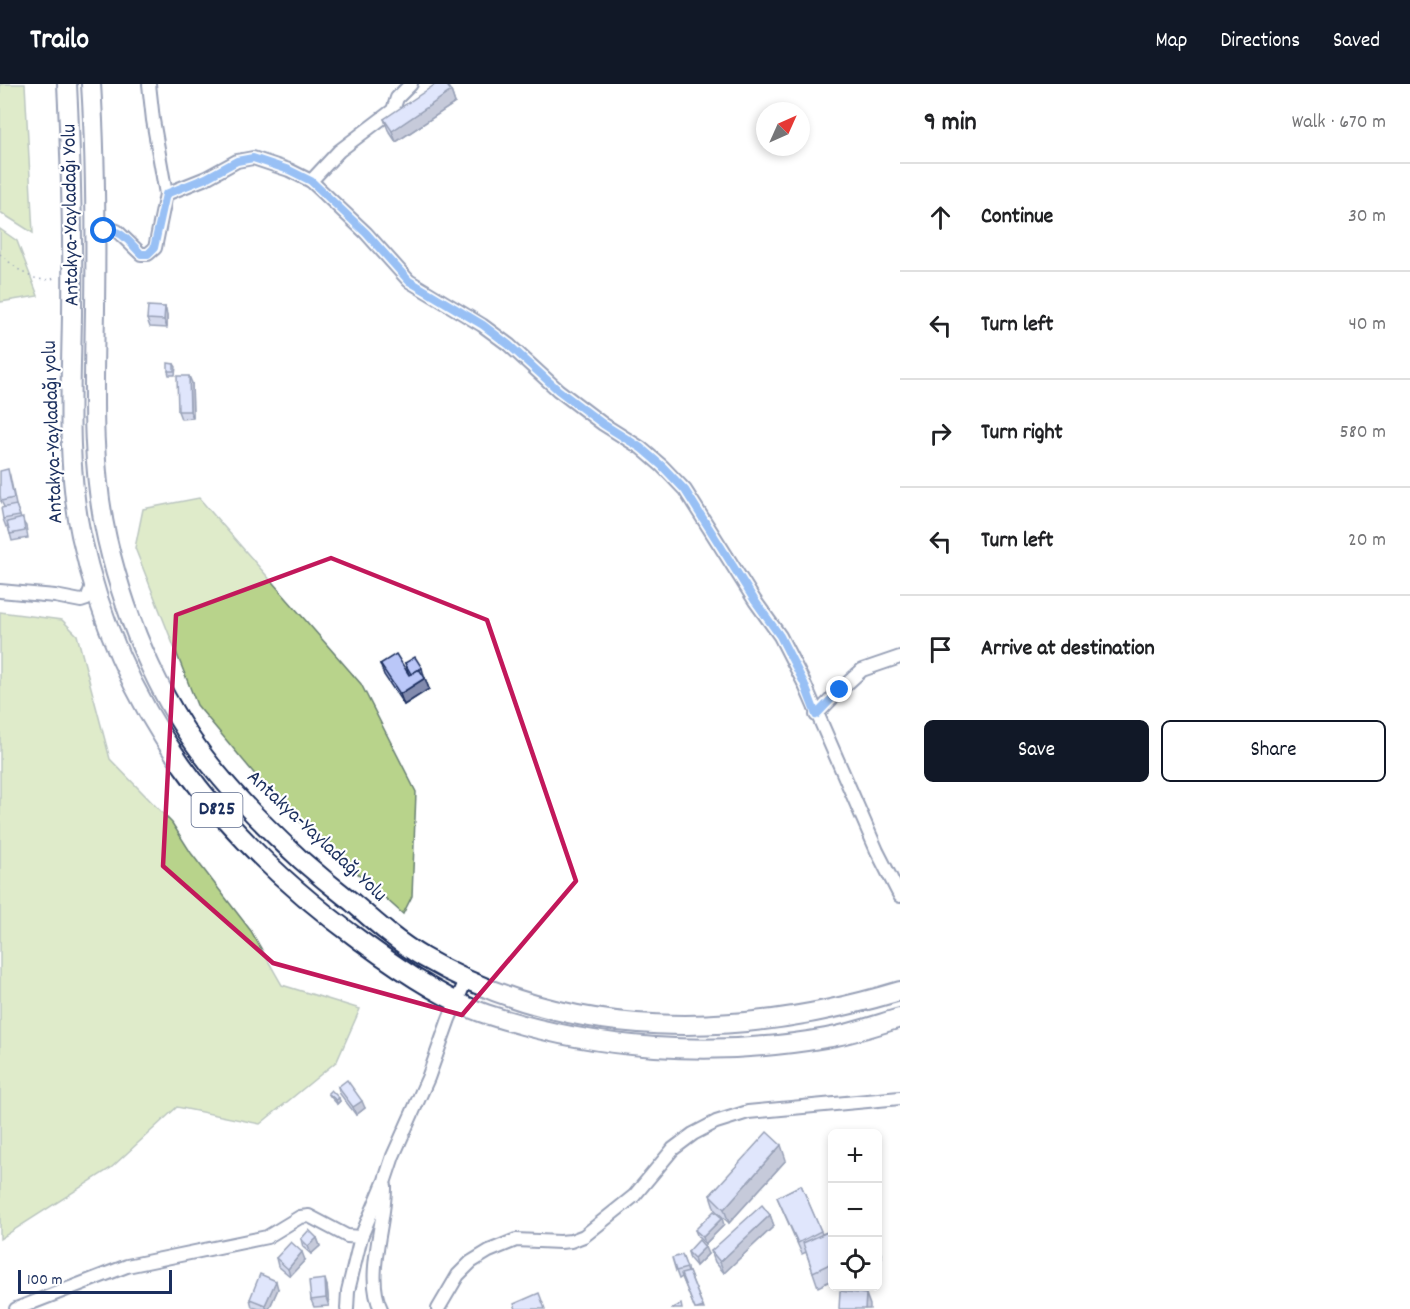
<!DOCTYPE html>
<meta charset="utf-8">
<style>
:root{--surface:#fff;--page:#f2f2f2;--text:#202124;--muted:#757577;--line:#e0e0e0;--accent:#111827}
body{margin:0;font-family:Dekko,sans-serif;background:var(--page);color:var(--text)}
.controls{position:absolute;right:18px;bottom:18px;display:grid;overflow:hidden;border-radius:9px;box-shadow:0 3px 9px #0003}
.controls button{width:54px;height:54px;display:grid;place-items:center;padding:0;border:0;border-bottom:2px solid var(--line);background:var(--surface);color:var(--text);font:30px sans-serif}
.compass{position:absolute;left:756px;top:18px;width:54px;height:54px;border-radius:50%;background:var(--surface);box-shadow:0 3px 9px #0003;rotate:45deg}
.scale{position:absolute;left:18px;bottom:15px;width:154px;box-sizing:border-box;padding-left:6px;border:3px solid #1b2f5e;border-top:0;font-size:16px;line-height:21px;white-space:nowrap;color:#1b2f5e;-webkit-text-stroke:4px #fff;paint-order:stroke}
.stop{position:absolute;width:18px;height:18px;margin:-14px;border:4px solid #1a73e8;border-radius:50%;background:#fff}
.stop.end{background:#1a73e8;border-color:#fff;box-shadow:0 2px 6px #0008}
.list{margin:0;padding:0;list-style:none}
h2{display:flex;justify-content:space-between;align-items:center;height:78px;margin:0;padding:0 24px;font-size:26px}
h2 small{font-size:20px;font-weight:400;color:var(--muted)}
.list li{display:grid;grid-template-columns:39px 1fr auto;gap:18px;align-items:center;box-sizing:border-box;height:108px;padding:0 24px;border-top:2px solid var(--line)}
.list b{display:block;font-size:22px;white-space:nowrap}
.list em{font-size:20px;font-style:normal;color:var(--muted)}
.actions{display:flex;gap:12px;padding:18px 24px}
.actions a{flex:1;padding:14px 0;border:2px solid var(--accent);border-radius:9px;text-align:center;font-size:21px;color:var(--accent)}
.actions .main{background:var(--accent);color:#fff}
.icon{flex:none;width:33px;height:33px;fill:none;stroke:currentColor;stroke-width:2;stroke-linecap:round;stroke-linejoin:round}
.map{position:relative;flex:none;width:900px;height:1225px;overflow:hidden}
header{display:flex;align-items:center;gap:36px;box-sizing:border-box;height:84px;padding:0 30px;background:var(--accent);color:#fff}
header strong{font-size:28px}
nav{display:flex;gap:33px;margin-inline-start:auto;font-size:21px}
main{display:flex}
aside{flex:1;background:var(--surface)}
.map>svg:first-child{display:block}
</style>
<header>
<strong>Trailo</strong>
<nav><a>Map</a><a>Directions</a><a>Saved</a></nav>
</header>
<main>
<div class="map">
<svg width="900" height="1225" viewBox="0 0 900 1225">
<rect width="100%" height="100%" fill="#fff"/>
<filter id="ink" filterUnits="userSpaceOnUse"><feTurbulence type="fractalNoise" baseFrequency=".0167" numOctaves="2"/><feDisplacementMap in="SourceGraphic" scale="12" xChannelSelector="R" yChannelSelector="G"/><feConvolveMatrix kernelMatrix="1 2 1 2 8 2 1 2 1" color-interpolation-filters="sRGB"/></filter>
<g filter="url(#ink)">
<!-- green -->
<g fill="#b8d38b" stroke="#6a8174" stroke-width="1.5">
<path d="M0 0H25L33 149 0 128Z"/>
<path d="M0 145 17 157 38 212 0 218Z"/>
<path d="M199 414 361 600 416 708 412 812 403 830 278 718 197 621 135 464 143 425Z"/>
<path d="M0 528 62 536 77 551 110 675 172 739 191 769 251 847 282 901 360 925 337 977 260 1040 177 1023 111 1084 0 1155Z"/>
</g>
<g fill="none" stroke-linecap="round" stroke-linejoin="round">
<!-- minor casing -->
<g stroke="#1b2f5e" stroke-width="16">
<g id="minor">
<path d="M311 97 339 67 393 26 397 14 411 0"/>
<path d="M166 110 206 94 237 77 253 74 289 86 311 97 366 149 409 197 482 241 509 261 558 306 603 340 641 364 662 382 685 406 755 517 780 552 804 599 877 767 900 812"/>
<path d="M96 152 111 145 117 147 141 170H148L155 164 166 110 153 36 149 0"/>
<path d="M0 507 55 512 81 517 87 515 93 499"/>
<path d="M816 631 840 606 862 586 900 573"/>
<path d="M16 1225 127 1182 267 1153 300 1133 309 1132 347 1152 361 1153"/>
<path d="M347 1225 348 1207 361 1153 385 1096 393 1072 428 994 449 935 466 896"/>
<path d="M381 1225C364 1192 386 1138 385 1102"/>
<path d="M438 1225 458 1191 471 1178 489 1167 516 1156 560 1158 571 1157 584 1152 634 1112 673 1065 693 1050 716 1038 748 1028 900 1014"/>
</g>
</g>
<!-- highway casing -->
<g stroke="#1b2f5e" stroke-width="22">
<g id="highway">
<path d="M67 0C71 76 73 153 72 230 71 301 66 381 81 451 119 626 218 753 361 857 395 882 446 917 486 930 595 966 714 974 826 954 851 950 876 941 900 934"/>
<path d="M91 0C96 75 96 149 95 224 94 300 90 380 107 455 127 541 164 628 222 695 246 724 273 750 300 775 317 790 334 804 352 818 375 838 397 858 423 873 570 959 741 955 900 907"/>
</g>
</g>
<!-- path -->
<path stroke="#1b2f5e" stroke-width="1.5" stroke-dasharray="1.5 4.5" stroke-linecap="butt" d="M0 170C15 183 35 203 57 193"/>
<!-- minor -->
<use href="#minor" stroke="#fff" stroke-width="12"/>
<!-- highway -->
<use href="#highway" stroke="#fff" stroke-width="18"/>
</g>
<!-- wall -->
<g fill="#a0abd5" stroke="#1b2f5e" stroke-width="1.5">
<path d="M451 7 455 19 396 58 388 46 384 35Z"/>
<path d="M165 223 167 231V244L150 243 147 235Z"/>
<path d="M174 280 176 283 175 291H169L168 287Z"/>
<path d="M192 299 193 334 181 335 178 327Z"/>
<path d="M10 392 16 421 21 435 26 442 28 454 12 457 8 442 6 443 3 435 4 423 1 417Z"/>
<path d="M405 579 422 584 424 592 429 605 404 621 384 591 380 580 409 591Z"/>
<path d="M338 1003 365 1024 356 1031 340 1010Z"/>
<path d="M328 1009 340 1017 337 1020 330 1012Z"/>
<path d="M786 1076 729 1139 715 1126 710 1111Z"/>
<path d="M801 1101 822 1150 832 1146V1196L818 1203 806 1168 802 1170 777 1113Z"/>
<path d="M770 1131 774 1142 724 1189 715 1178 711 1167Z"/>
<path d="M724 1141 705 1160 698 1153 695 1146Z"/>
<path d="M317 1154 320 1162 311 1170 303 1163 301 1155Z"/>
<path d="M878 1161 882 1173 878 1175Z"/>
<path d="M688 1168 708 1170 696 1182 690 1175Z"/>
<path d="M682 1171 688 1188H689L704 1225H695L682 1193 679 1195 676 1187Z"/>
<path d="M276 1174 305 1176 290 1192 278 1182Z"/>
<path d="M327 1202 329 1222 314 1223 311 1216Z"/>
<path d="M278 1205 269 1225H259L252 1223 250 1215Z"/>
</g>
<!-- shaded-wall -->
<g fill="#828bae" stroke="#1b2f5e" stroke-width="1.5">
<path d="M451 7 455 19 396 58 392 47Z"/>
<path d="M165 223 167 231V244L164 236Z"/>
<path d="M189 292 192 299 193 334 190 327Z"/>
<path d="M425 594 429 605 404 621 400 610Z"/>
<path d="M339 1014 340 1017 337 1020 336 1016Z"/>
<path d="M362 1017 365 1024 356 1031 353 1023Z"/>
<path d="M781 1061 786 1076 729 1139 724 1125Z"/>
<path d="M770 1131 774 1142 724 1189 720 1178Z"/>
<path d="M722 1134 724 1141 705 1160 703 1153Z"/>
<path d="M317 1154 320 1162 311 1170 308 1162Z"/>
<path d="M705 1163 708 1170 696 1182 694 1174Z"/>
<path d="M302 1168 305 1176 290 1192 288 1185Z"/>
<path d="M325 1195 327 1202 329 1222 326 1214Z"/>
<path d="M276 1197 278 1205 269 1225H267L265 1221Z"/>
<path d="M866 1210 870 1221V1225H865Z"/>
</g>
<!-- building -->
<g fill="#bac7f8" stroke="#1b2f5e" stroke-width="1.5">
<path d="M436 0H446L451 7 392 47 384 35Z"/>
<path d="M148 222 165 223 164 236 147 235Z"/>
<path d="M168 279 174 280V287H168Z"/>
<path d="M177 292H189L190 327H178Z"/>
<path d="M8 385 14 414 1 417 0 411V387Z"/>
<path d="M16 421 20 432 3 435 1 424Z"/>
<path d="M23 434 25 447 10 450 7 438Z"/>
<path d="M396 570 409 591 419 585 425 594 400 610 380 580Z"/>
<path d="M415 573 422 584 419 586V585L411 590 405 579Z"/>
<path d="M347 996 362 1017 353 1023 338 1003Z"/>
<path d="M331 1006 339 1014 336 1016 328 1009Z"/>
<path d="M767 1048 781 1061 724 1125 710 1111Z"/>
<path d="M801 1101 821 1147 798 1159 777 1113Z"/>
<path d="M762 1121 770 1131 720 1178 711 1167Z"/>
<path d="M714 1127 722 1134 703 1153 695 1146Z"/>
<path d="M309 1146 317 1154 308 1162 301 1155Z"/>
<path d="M832 1146V1179L813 1188 803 1159Z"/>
<path d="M699 1156 705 1163 694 1174 688 1168Z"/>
<path d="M291 1158 302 1168 288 1185 276 1174Z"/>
<path d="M682 1171 687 1184 676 1187 672 1174Z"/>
<path d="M689 1188 703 1223 697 1225H695L681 1190Z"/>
<path d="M260 1190 276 1197 265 1221 250 1215Z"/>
<path d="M325 1195 326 1214 311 1216 309 1197Z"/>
<path d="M840 1207 866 1210 865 1225H839Z"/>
<path d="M539 1209 545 1225H516L514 1220Z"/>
<path d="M681 1220 682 1225H671Z"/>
</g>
</g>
<g fill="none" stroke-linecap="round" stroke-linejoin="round" filter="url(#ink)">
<!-- route -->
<path stroke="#1a73e8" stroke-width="8" d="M104 147C120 143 131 160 141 170H148L154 164 166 110 206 94 237 77 253 74 289 86 311 97 366 149 409 197 483 241 509 261 558 306 603 340 641 364 662 382 685 406 755 517 780 552 804 599 816 631 840 606"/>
</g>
<!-- marked area -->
<path d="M0 0H900V1225H0ZM331 474 487 536 576 797 462 931 273 879 163 782 176 531Z" fill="#fff" fill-opacity=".55" fill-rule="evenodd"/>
<path fill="none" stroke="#c2185b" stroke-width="4.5" stroke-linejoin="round" d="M331 474 487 536 576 797 462 931 273 879 163 782 176 531Z"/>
<g text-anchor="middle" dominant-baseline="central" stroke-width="4.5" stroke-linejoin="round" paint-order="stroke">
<!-- shield labels -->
<rect fill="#fff" stroke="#5f6d8e" stroke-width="1.5" x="191.5" y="709" width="51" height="34" rx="4.5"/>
<g font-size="20" font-weight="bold" fill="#1b2f5e">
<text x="217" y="726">D825</text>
</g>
<!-- street labels -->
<g font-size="21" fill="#1b2f5e" stroke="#fff">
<text transform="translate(72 131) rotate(-91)">Antakya-Yayladağı Yolu</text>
<text transform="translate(54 348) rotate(-92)">Antakya-Yayladağı yolu</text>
<text transform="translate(316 753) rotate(43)">Antakya-Yayladağı Yolu</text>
</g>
</g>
</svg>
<div class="controls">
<button>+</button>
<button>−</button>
<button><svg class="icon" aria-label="locate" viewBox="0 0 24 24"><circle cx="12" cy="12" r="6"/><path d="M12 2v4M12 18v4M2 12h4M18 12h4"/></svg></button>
</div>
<svg class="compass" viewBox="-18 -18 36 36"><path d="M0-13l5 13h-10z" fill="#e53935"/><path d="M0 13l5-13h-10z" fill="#757577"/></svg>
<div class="scale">100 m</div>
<div class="stop" style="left:104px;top:147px"></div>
<div class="stop end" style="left:840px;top:606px"></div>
</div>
<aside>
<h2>9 min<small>Walk · 670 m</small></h2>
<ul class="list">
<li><svg class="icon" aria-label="ahead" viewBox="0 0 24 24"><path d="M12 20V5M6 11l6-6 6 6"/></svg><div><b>Continue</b></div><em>30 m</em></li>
<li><svg class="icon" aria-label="left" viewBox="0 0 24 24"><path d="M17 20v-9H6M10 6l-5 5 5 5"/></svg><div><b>Turn left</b></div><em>40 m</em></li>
<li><svg class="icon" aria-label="right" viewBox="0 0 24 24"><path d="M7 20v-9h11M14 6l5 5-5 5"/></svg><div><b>Turn right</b></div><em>580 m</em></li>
<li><svg class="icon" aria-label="left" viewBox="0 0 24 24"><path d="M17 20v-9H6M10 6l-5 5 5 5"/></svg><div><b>Turn left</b></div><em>20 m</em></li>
<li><svg class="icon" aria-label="arrive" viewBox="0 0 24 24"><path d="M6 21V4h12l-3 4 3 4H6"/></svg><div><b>Arrive at destination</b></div></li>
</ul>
<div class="actions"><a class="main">Save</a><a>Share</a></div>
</aside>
</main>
